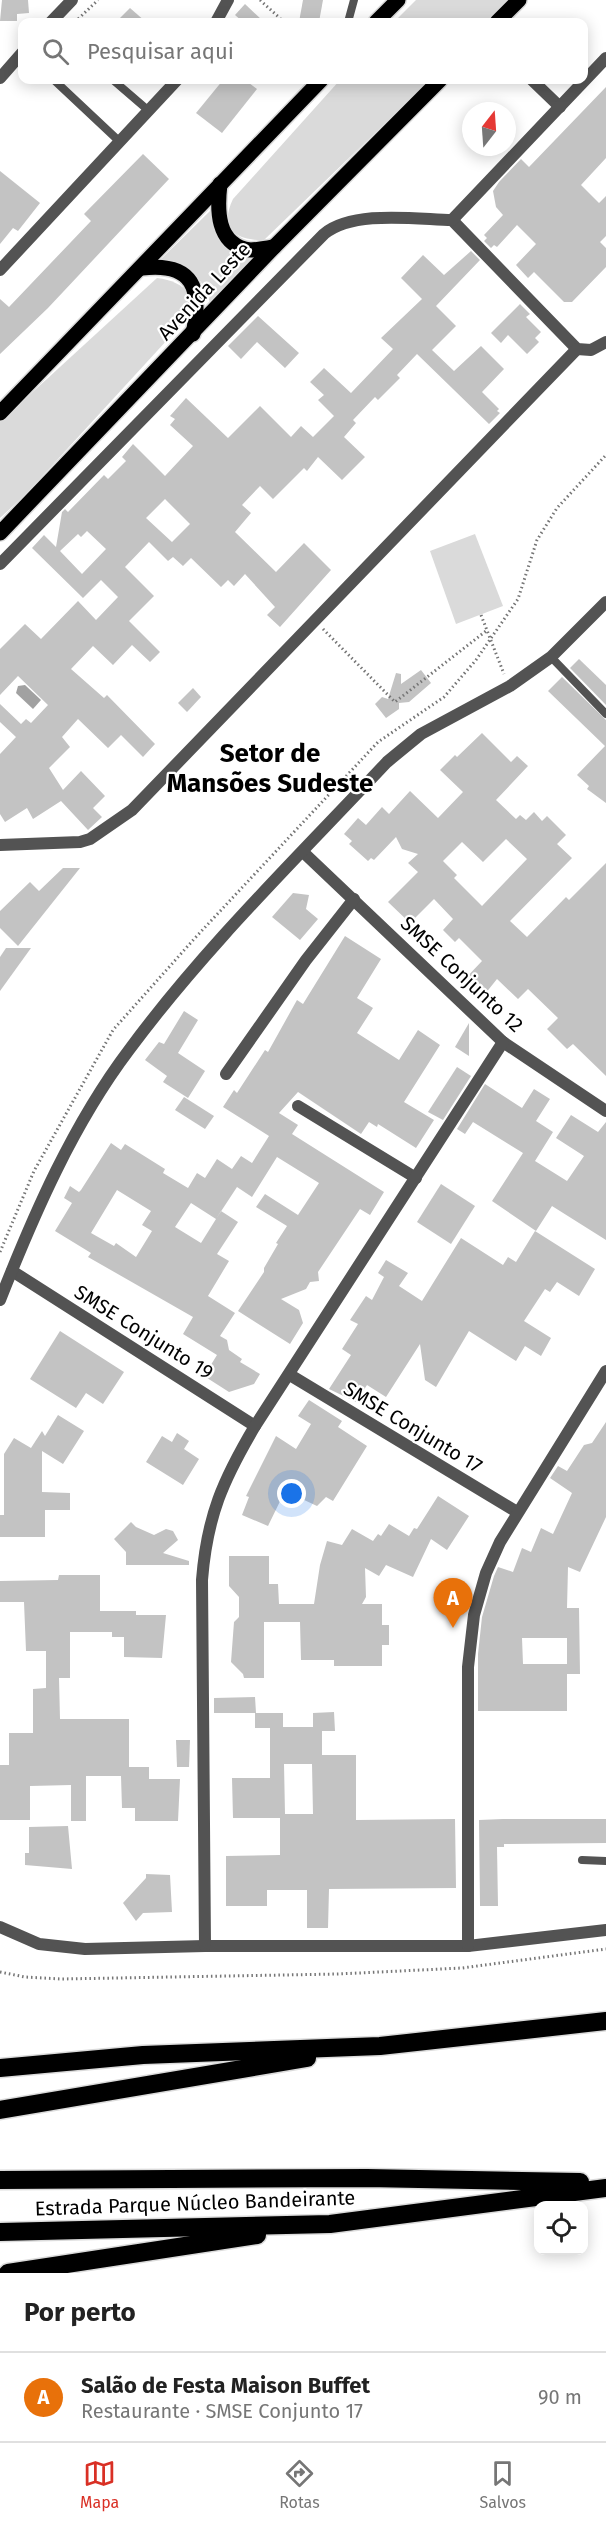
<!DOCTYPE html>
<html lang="pt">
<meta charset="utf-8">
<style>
:root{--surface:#fff;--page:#f6f6f6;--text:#222;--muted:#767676;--line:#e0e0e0;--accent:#d93025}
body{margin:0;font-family:"Fira Sans",sans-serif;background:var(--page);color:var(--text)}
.controls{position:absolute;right:18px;bottom:18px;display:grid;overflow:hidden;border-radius:12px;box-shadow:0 3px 15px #0003}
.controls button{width:54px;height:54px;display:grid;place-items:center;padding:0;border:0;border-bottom:2px solid var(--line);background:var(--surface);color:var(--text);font:30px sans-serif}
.compass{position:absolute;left:462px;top:102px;width:54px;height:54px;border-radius:50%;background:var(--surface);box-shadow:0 3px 15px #0003;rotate:17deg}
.you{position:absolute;left:292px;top:1494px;width:21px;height:21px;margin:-15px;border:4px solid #fff;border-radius:50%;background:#1a73e8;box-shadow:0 0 0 9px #1a73e833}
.badge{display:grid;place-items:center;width:39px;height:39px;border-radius:50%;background:var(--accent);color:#fff;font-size:20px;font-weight:700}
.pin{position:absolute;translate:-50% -50px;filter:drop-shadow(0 2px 3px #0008)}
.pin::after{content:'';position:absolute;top:32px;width:21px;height:18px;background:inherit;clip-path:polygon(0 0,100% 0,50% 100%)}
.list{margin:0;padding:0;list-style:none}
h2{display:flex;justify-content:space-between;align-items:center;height:78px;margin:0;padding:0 24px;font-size:26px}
h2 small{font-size:20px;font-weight:400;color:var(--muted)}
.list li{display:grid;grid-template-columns:39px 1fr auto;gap:18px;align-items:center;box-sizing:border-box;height:90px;padding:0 24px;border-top:2px solid var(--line)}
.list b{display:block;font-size:22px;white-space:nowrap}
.list p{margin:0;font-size:20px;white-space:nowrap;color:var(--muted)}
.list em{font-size:20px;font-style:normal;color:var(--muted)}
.icon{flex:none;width:33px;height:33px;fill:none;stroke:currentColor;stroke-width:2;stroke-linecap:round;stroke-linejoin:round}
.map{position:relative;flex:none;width:606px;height:2273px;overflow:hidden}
.search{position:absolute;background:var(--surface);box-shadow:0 3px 15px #0003;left:18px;right:18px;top:18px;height:66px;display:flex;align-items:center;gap:15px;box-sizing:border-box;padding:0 21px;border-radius:12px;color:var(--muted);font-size:22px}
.sheet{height:168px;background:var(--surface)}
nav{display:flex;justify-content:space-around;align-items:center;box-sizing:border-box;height:84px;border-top:2px solid var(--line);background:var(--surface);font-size:16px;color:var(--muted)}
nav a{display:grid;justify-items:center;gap:3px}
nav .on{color:var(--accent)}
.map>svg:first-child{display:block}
</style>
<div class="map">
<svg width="606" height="2273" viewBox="0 0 606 2273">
<rect width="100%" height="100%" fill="#fff"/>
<!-- green -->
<g fill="#dadada">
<path d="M416 0H511L489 22H394Z"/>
<path d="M340 80H430L264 240C235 241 219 228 233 199Z"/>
<path d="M210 211C215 244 225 253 257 259L211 306C202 273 190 267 158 262Z"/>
<path d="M157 278C172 280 181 284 191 295L190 315 25 495 0 518V422Z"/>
<path d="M475 534 503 606 456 624 430 551Z"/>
</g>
<!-- water -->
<path fill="#a1a1a1" d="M25 685 41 700 33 709 16 693 18 686Z"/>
<!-- building -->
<g fill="#c3c3c3" fill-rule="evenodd">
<path d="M2 0H28L29 13 17 14V21H0Z"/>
<path d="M303 0H323L319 22H299Z"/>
<path d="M245 4 264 22H243L235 15Z"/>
<path d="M130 8 146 22H116Z"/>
<path d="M223 80H245L257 89 222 133 196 113Z"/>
<path d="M606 87V158L581 185 599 203 606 196V236L600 242 606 248V267L572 302H564L534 272 528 278 516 265 536 244 517 225 497 247 494 245 491 248 484 241 487 238 484 235 503 215 496 207 493 191 499 182 521 159 529 167Z"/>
<path d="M143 154 169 179 48 308 0 354V299L9 307 91 221 84 214Z"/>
<path d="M0 171 40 203 18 231 13 228 0 244Z"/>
<path d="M471 251 480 260 436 306 456 326 432 350 454 371 481 346 504 369 482 392 499 409 497 411 500 413 489 424 417 354 397 375 400 378 378 400 375 397 353 420 356 423 344 437 365 457 342 480 318 457 307 471 304 468 273 499 260 486 242 505 251 513 235 532 276 572 304 543 331 570 280 627 267 615 275 607 245 574 234 586 228 580 221 587 191 558 183 566 173 557 168 561 149 542 125 567 154 596 129 621 160 652 150 662 132 645 113 665 93 646 71 669 104 698 107 695 155 744 143 757 121 735 108 748 78 719 62 737 70 747 49 768 63 790 81 771 105 796 93 808 102 817 88 830 61 801 33 819 27 808 5 822 0 814V754L16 737 0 722V704L21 724 26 719 31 723 48 705 18 676 0 695V649L25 624 41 639 78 601 96 620 118 597 101 580 83 598 32 548 44 535 56 547 62 512 65 509 68 512 104 475 108 479 126 461 122 457 133 444 165 476 193 446 170 425 175 419 170 416 186 398 228 438 260 406 291 437 301 426 313 437 334 416 318 400 324 395 310 382 324 368 351 393 393 349 381 338 422 299 401 278 423 255 444 275ZM165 499 190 524 172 542 146 518ZM87 531 106 549 82 574 60 551 78 534 81 537Z"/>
<path d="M520 304 530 314 526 317 541 332 535 338 539 342 527 354 508 335 501 343 491 333Z"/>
<path d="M258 316 299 353 285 368 257 342 241 359 228 346Z"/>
<path d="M579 659 606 685V705L570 668Z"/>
<path d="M421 670 431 683 409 702 399 703V709L386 718 375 704 382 697 388 699 396 673 401 674V684Z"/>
<path d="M562 677 606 720V803L587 789 589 786 577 775 605 746 548 691Z"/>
<path d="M193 688 201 697 187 712 178 703Z"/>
<path d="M482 733 511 762 517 756 528 766 496 800 516 819 520 815 526 820 534 812 542 821 547 816 566 835 557 844 572 858 510 921 527 937 566 897 569 900 606 863V1076L573 1044 567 1049 547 1029 558 1018 528 989 518 999 497 979 481 999 463 981 482 961 459 938 455 942 443 930 453 919 434 899 410 923 388 902 418 872 408 863 418 854 402 849 396 837 374 860 371 858 368 861 349 844 352 841 344 834 358 818 366 825 382 807 389 814 410 791 438 818 463 792 440 770 455 755 457 757ZM506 839 527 859 482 906 454 878 457 875 443 861 462 842 483 862Z"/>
<path d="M63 868H80L18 946 0 928V911L30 882 39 891Z"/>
<path d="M293 893 309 895 306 909 318 919 300 940 272 917Z"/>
<path d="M345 936 381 959 357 998 373 1008 357 1033 399 1060 418 1030 440 1045 404 1102 434 1120 416 1148 378 1124 377 1127 369 1122 361 1134 298 1092 279 1113 298 1125 292 1134 384 1192 370 1215 360 1209 318 1272 319 1281 310 1282 306 1289 281 1299 299 1310 303 1323 290 1344 238 1311 264 1272V1268L278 1244 276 1243 287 1226 256 1207 265 1194 298 1215 319 1183 277 1157 252 1197 237 1187 216 1219 191 1203 175 1227 201 1243 221 1211 238 1222 217 1254 229 1261 208 1296 235 1313 220 1336 227 1340 229 1350 242 1359 240 1362 260 1374 254 1384 229 1392 204 1376 217 1355 183 1334 193 1317 88 1257 91 1253 55 1231 72 1203 64 1198 70 1186 79 1192 81 1190 111 1143 121 1150 125 1144 165 1169 163 1173 188 1188 197 1173 205 1178 217 1159 232 1169 241 1156 252 1163 269 1136 223 1107 234 1090 237 1093 265 1050 268 1052 297 1000 303 1004ZM117 1190 151 1211 142 1225 152 1231 136 1257 116 1243 114 1246 91 1233Z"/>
<path d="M6 948H31L0 991V957Z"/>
<path d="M184 1011 198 1020 178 1053 205 1071 188 1098 163 1082 167 1076 145 1060 159 1042 164 1044Z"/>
<path d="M469 1023V1056L455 1047Z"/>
<path d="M457 1067 471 1076 443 1120 428 1112Z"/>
<path d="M485 1084 522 1108 534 1089 550 1099 536 1121 553 1132 535 1161 567 1181 584 1156 556 1138 571 1115 598 1132 606 1122V1240L552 1206 536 1231 492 1201 523 1153 473 1122 465 1134 457 1129Z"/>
<path d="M184 1097 214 1116 205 1129 175 1110Z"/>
<path d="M441 1184 475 1206 451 1244 417 1222Z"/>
<path d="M535 1231 595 1269 579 1296 557 1282 550 1292 545 1289 524 1321 551 1338 541 1356 525 1346 516 1361 469 1331 436 1387 425 1380 420 1344 386 1397 367 1385 356 1402 329 1389 351 1355 342 1349 358 1324 350 1320 366 1296 372 1300 384 1277 378 1273 386 1260 408 1273 399 1286 422 1301 461 1238 503 1265 508 1257 516 1262Z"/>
<path d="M60 1331 124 1372 103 1404 86 1393 76 1408 30 1379Z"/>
<path d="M309 1400 342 1421 338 1427 367 1446 333 1501 326 1497 317 1506 285 1491 268 1526 242 1515 249 1497 246 1496 276 1436 296 1449 311 1424 298 1416Z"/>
<path d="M58 1415 84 1431 63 1464 42 1451V1492L70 1493V1510H45V1537H0V1515H4V1454L14 1438 31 1448 42 1431 45 1436Z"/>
<path d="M606 1422V1517L580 1572 568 1567 567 1608H579L580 1674H567V1638H522L523 1664H567V1711H478V1654L482 1617 494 1576 498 1567 513 1572 522 1548 531 1552 541 1528 553 1534 572 1493 550 1478 558 1466 567 1471 584 1445 592 1443Z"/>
<path d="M177 1433 189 1441 184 1449 199 1459 183 1485 146 1462 162 1436 172 1442Z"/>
<path d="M438 1496 469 1516 447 1550 431 1539 413 1577 386 1565 379 1576 365 1568 366 1597 362 1604H382V1625H389V1645H382V1666H334V1660H301L300 1622H264V1678H244L243 1674 231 1662 234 1622 239 1617V1597L229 1586V1556H269V1584H278L279 1604H314L320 1565 327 1541 342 1545 352 1529 373 1541 378 1534 381 1536 389 1524 409 1536 414 1528 417 1529Z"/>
<path d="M131 1522 136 1527 154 1535 166 1529 173 1531 178 1540 163 1553 189 1561V1565H126V1552L114 1539Z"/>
<path d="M59 1575H100V1611H136V1615H166L162 1658 124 1657V1637H112V1632H70V1678H59L60 1719H129V1767H149V1779H180L178 1821H135V1808H122L121 1776H86V1821H71V1785L30 1786V1820H0V1765H9V1733H33V1689L46 1688V1651H26L24 1602H0V1581L58 1580Z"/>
<path d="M255 1697 256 1713H283V1727H313V1713L334 1712 335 1731H322V1755H356V1820L455 1819 456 1888 329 1889 328 1928H307V1890H267V1906H226V1856L280 1855V1818H233L232 1778H270V1728H255V1713H214V1698ZM284 1764H312L313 1814H285Z"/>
<path d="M176 1740H190L189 1767H177Z"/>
<path d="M503 1819H606V1843L504 1844V1847H497L498 1906H480L479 1820Z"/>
<path d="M68 1826 72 1869 25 1865V1853H29V1827Z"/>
<path d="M146 1874 170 1875 172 1912 143 1913 136 1921 123 1903 146 1878Z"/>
</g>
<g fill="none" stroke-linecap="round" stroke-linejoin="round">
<!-- primary casing -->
<g stroke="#dbdbdb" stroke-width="18">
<g id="primary">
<path d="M376 22 398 0"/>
<path d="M497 22 519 0"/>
<path d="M220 184C217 209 216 245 250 250 257 250 267 248 274 247"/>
<path d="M142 268C194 262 202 289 193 334"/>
<path d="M0 413 321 80"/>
<path d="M0 533 274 247 440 80"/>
</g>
</g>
<!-- highway casing -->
<g stroke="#dbdbdb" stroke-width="21">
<g id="highway">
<path d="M0 2068 143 2055 380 2046 606 2021"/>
<path d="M0 2110 307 2058"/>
<path d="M0 2180 367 2178 580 2182"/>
<path d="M0 2232 330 2224 606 2188"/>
<path d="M8 2273 257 2235"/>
</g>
</g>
<!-- path -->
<g stroke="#757575" stroke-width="3" stroke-dasharray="1.5 3" stroke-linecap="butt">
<path d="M260 0 284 22"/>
<path d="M75 22 98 0"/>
<path d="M481 615 504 674"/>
<path d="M323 629 395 702 486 631"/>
<path d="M0 1252 34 1171 113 1030 195 938 378 742 444 697 476 660 518 599 537 540 557 508 606 455"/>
<path d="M0 1972 25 1977 61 1979 338 1974 462 1968 606 1949"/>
</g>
<!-- lane -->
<g stroke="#535353" stroke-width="8">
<path d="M348 22 354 0"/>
<path d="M54 80 120 142"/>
<path d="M113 80 149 111"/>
<path d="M551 657 606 714"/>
<path d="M582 1860 606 1861"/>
</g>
<!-- street -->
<g stroke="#535353" stroke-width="12">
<path d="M51 22 72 0"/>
<path d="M216 22 228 0"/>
<path d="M0 78 22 53"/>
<path d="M532 80 560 107"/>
<path d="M452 220 577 349 591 350 606 342"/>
<path d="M0 270 177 80"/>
<path d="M0 564 324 234C353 210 414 219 452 220L606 58"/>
<path d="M0 845 80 842 90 839 132 810 577 349"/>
<path d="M303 852 503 1042 606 1111"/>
<path d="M226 1074 306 960 354 899"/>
<path d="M298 1106 416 1178"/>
<path d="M12 1271 255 1426"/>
<path d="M0 1300C34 1214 73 1124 129 1050 205 947 300 855 387 762L421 734 510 686 551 657 606 602"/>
<path d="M290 1375 517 1512"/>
<path d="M0 1927 39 1944 85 1949 205 1946H468L606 1930"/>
<path d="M205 1946 202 1580C207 1516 223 1480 255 1426L503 1042"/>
<path d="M468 1946V1667L474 1615 486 1573 500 1542 606 1371"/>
</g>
<!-- primary -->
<use href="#primary" stroke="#000" stroke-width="15"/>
<!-- highway -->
<use href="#highway" stroke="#000" stroke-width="18"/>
</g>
<g text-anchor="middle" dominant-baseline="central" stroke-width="4.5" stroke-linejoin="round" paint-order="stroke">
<!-- street labels -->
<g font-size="20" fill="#000" stroke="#fff">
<text transform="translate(204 291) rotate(-47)">Avenida Leste</text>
<text transform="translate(462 974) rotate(43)">SMSE Conjunto 12</text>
<text transform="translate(144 1332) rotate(32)">SMSE Conjunto 19</text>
<text transform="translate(413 1427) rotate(31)">SMSE Conjunto 17</text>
<text transform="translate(195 2203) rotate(-2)">Estrada Parque Núcleo Bandeirante</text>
</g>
<!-- district labels -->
<g font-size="26" font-weight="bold" fill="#000" stroke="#fff">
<text x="270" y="753">Setor de<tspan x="270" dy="30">Mansões Sudeste</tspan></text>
</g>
</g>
</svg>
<div class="controls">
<button><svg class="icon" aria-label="locate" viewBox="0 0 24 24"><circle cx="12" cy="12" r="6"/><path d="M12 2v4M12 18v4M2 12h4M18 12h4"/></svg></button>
</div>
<svg class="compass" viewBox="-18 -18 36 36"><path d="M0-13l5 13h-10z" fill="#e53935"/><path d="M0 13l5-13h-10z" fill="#767676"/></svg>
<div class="you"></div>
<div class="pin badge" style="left:453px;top:1628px;background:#e8710a">A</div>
<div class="search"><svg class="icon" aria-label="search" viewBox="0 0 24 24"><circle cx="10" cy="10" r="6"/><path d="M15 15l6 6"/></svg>Pesquisar aqui</div>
</div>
<section class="sheet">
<h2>Por perto<small></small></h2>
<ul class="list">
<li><span class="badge" style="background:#e8710a">A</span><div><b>Salão de Festa Maison Buffet</b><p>Restaurante · SMSE Conjunto 17</p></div><em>90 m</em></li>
</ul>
</section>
<nav>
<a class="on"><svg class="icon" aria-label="map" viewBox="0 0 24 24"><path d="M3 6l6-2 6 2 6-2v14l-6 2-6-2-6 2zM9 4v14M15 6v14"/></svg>Mapa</a>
<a><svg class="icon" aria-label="directions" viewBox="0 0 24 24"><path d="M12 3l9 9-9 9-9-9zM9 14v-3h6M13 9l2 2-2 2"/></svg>Rotas</a>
<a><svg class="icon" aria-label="saved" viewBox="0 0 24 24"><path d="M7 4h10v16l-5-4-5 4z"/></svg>Salvos</a>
</nav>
